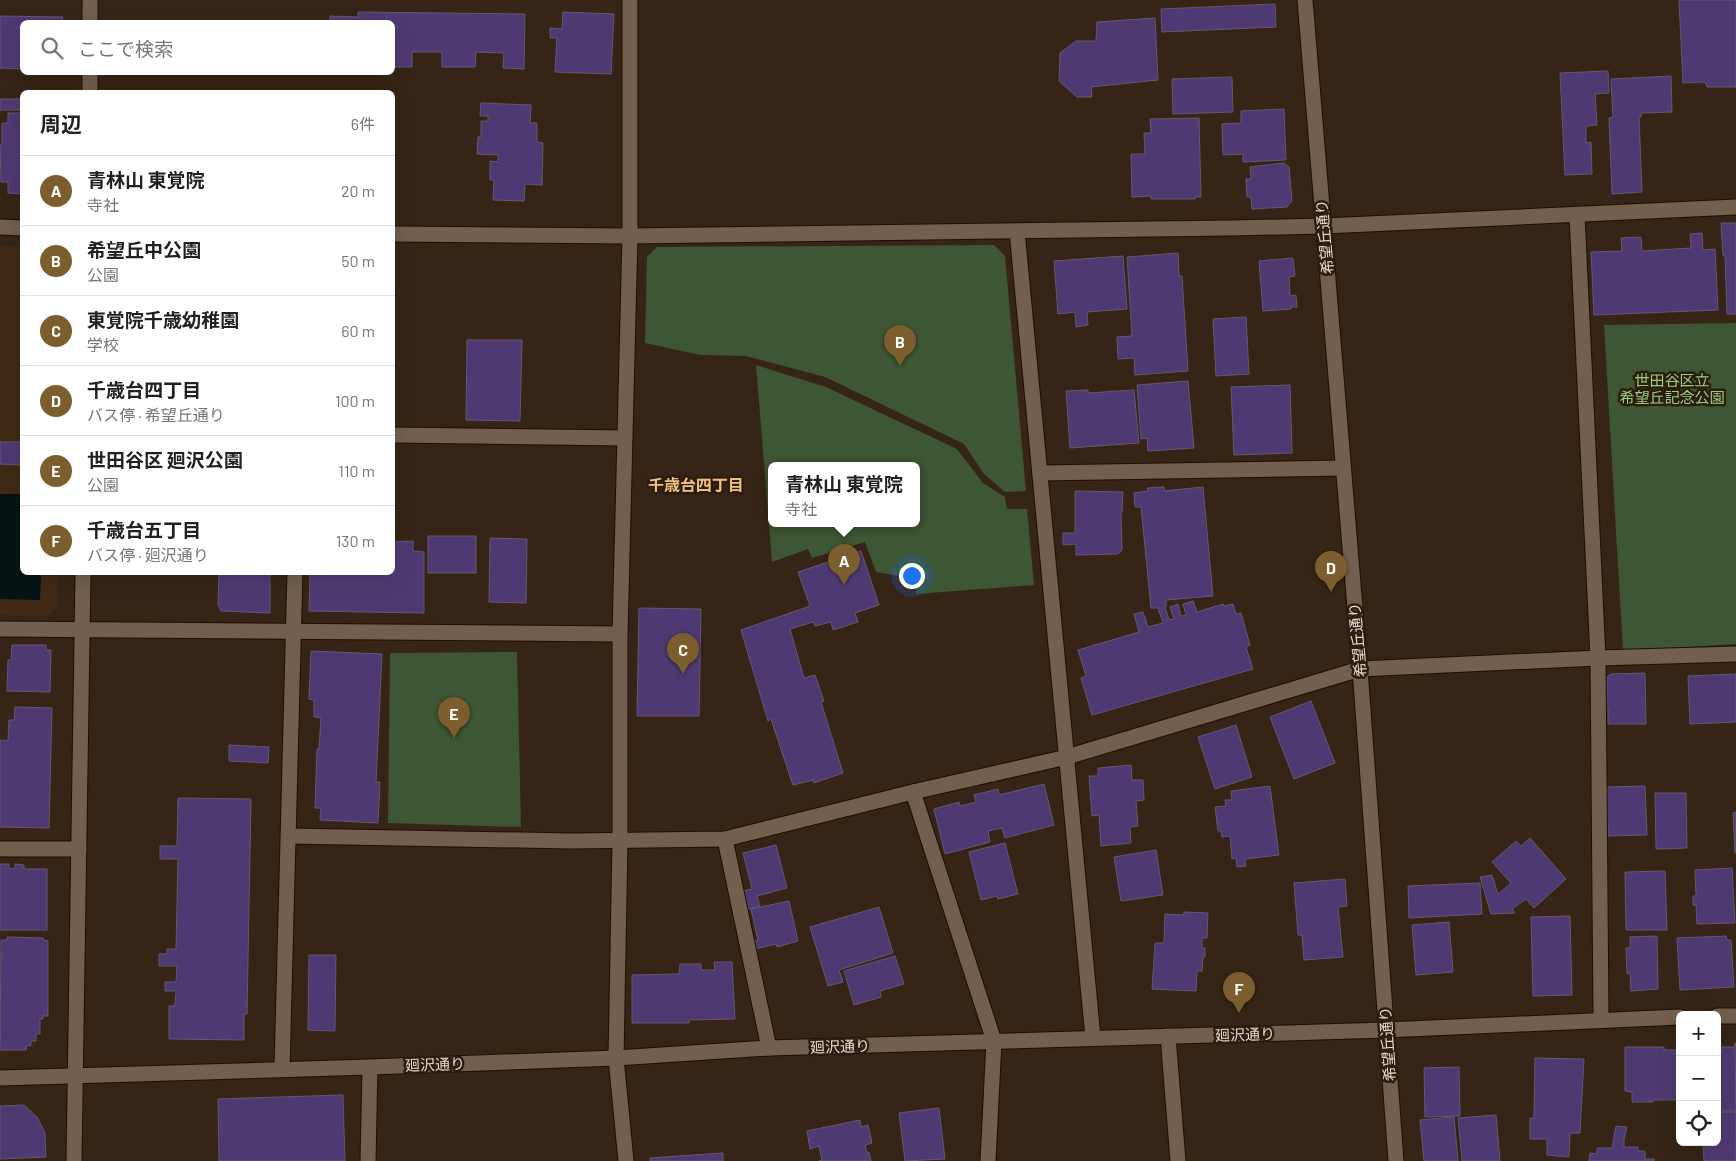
<!DOCTYPE html>
<html lang="ja">
<meta charset="utf-8">
<style>
:root{--surface:#fff;--page:#f6f6f6;--text:#202124;--muted:#757577;--line:#e0e0e0;--accent:#7c5e2e}
body{margin:0;font-family:Barlow,"Noto Sans JP",sans-serif;background:var(--page);color:var(--text)}
.controls{position:absolute;right:15px;bottom:15px;display:grid;overflow:hidden;border-radius:8px;box-shadow:0 5px 20px #0002}
.controls button{width:45px;height:45px;display:grid;place-items:center;padding:0;border:0;border-bottom:1px solid var(--line);background:var(--surface);color:var(--text);font:25px sans-serif}
.you{position:absolute;left:911px;top:575px;width:18px;height:18px;margin:-12px;border:4px solid #fff;border-radius:50%;background:#1a73e8;box-shadow:0 0 0 8px #1a73e833}
.badge{display:grid;place-items:center;width:32px;height:32px;border-radius:50%;background:var(--accent);color:#fff;font-size:16px;font-weight:700}
.pin{position:absolute;translate:-50% -41px;filter:drop-shadow(0 1px 2px #0008)}
.pin::after{content:'';position:absolute;top:26px;width:18px;height:15px;background:inherit;clip-path:polygon(0 0,100% 0,50% 100%)}
.popup{position:absolute;left:768px;top:462px;width:152px;height:65px;box-sizing:border-box;display:grid;place-content:center;border-radius:8px;background:var(--surface);filter:drop-shadow(0 1px 4px #0005);font-size:16px;white-space:nowrap;color:var(--muted)}
.popup b{font-size:19px;color:var(--text)}
.popup::after{content:'';position:absolute;left:50%;top:100%;margin-left:-10px;border:10px solid transparent;border-top-color:var(--surface)}
.list{margin:0;padding:0;list-style:none}
h2{display:flex;justify-content:space-between;align-items:center;height:65px;margin:0;padding:0 20px;font-size:21px}
h2 small{font-size:16px;font-weight:400;color:var(--muted)}
.list li{display:grid;grid-template-columns:32px 1fr auto;gap:15px;align-items:center;box-sizing:border-box;height:70px;padding:0 20px;border-top:1px solid var(--line)}
.list b{display:block;font-size:19px;white-space:nowrap}
.list p{margin:0;font-size:16px;white-space:nowrap;color:var(--muted)}
.list em{font-size:16px;font-style:normal;color:var(--muted)}
.icon{flex:none;width:28px;height:28px;fill:none;stroke:currentColor;stroke-width:2;stroke-linecap:round;stroke-linejoin:round}
.map{position:relative;flex:none;width:1736px;height:1161px;overflow:hidden}
.search{position:absolute;background:var(--surface);box-shadow:0 5px 20px #0002;left:20px;top:20px;width:375px;height:55px;display:flex;align-items:center;gap:12px;box-sizing:border-box;padding:0 18px;border-radius:8px;color:var(--muted);font-size:19px}
.panel{position:absolute;background:var(--surface);box-shadow:0 5px 20px #0002;left:20px;top:90px;width:375px;height:485px;border-radius:8px}
.map>svg:first-child{display:block}
</style>
<div class="map">
<svg width="1736" height="1161" viewBox="0 0 1736 1161">
<rect width="100%" height="100%" fill="#362516"/>
<!-- built -->
<path fill="#402a16" d="M0 246 22 247V572L57 573V608L46 616 0 615Z"/>
<!-- green -->
<g fill="#3d5633" fill-rule="evenodd">
<path d="M994 245 1005 256 1026 491 1005 492 984 474 964 444 825 377 746 356 700 355 645 343 647 257 657 247Z"/>
<path d="M1736 323V644L1623 651 1604 325Z"/>
<path d="M756 365 826 387 957 449 983 483 1005 497 1007 509H1027L1034 585 916 594 917 579 876 572 865 542 812 558 808 549 772 562ZM772 466H916V524H772Z"/>
<path d="M517 652 521 827 388 823 390 653Z"/>
</g>
<!-- water -->
<path fill="#071415" d="M0 494H22V572L41 573 40 600 0 599Z"/>
<!-- building -->
<g fill="#4e3a72" stroke="#615a70">
<path d="M1679 0H1736V87H1707L1705 82 1683 83Z"/>
<path d="M1275 4 1276 27 1162 32 1161 9Z"/>
<path d="M358 12 525 14 524 69 503 68 504 53 476 52 475 67H442V52H412V67H392V22H330V16L358 17Z"/>
<path d="M563 12 614 14 611 74 555 72 557 38H550V28L562 29Z"/>
<path d="M0 16 63 17 62 22H22V69L0 68Z"/>
<path d="M1155 18 1158 80 1091 87 1092 97H1077L1059 81 1060 53 1076 41H1096L1097 22Z"/>
<path d="M1608 71 1609 93 1595 94 1597 125 1586 126V143L1591 142 1592 174 1565 175 1560 73Z"/>
<path d="M1671 76 1672 112 1641 113V117H1639L1642 192 1612 194 1609 118 1613 117 1611 79Z"/>
<path d="M1232 77 1233 112 1173 114 1172 79Z"/>
<rect x="0" y="99" width="22" height="11"/>
<path d="M481 103 531 105 530 123H537V142L543 143 542 185 525 184 524 201 493 200 494 180H490V161L498 162V155L477 154 478 137H481V121H488V116H480Z"/>
<path d="M1284 109 1286 160 1243 162V154L1223 155 1222 124 1241 123V111Z"/>
<path d="M8 113H22V194L8 193V182H1L0 145H2V123H8Z"/>
<path d="M1199 118 1201 197H1195V199H1151V196L1132 197 1131 154H1145L1144 133H1151L1150 119Z"/>
<path d="M1284 163 1289 167 1292 201 1287 207 1252 209 1251 197H1247L1246 179H1251L1250 167Z"/>
<path d="M1721 223H1736V314H1727L1725 255 1723 256Z"/>
<path d="M1702 233 1703 250 1715 249 1718 310 1594 315 1591 252 1622 251 1621 238 1641 237 1642 251 1691 248 1690 234Z"/>
<path d="M1178 253 1179 276H1182L1188 371 1135 375 1134 358 1118 359 1117 337 1132 336 1127 257Z"/>
<path d="M1123 256 1127 309 1087 312 1088 325 1076 327 1075 312 1058 314 1054 261Z"/>
<path d="M1293 258 1295 276 1289 277 1290 296 1296 295 1297 307H1291V309L1263 311 1259 261Z"/>
<path d="M1246 317 1249 374 1216 376 1213 319Z"/>
<path d="M467 340H522L520 421 466 420Z"/>
<path d="M1188 381 1194 448 1148 451 1147 438 1141 439 1137 385Z"/>
<path d="M1290 385 1292 453 1234 455 1231 387Z"/>
<path d="M1088 390V393L1134 390 1139 443 1070 448 1066 391Z"/>
<path d="M0 442H22V465L0 464Z"/>
<path d="M1164 487V491L1203 487 1213 596 1166 600V607H1165L1169 620 1174 619 1170 607 1178 604 1181 616 1186 615 1183 604 1193 601 1197 612 1223 604 1224 606 1233 604 1236 614 1241 613 1250 645 1246 647 1253 669 1092 715 1081 678 1086 676 1078 650 1139 632 1134 614 1143 612 1148 627 1163 623 1158 608H1151L1141 507H1135L1134 493 1148 491 1147 488Z"/>
<path d="M1075 491 1123 492 1122 513H1121L1122 550 1118 554 1076 555V544L1063 545V533H1075Z"/>
<rect x="428" y="536" width="48" height="37"/>
<path d="M490 538 527 539 526 603 489 602Z"/>
<path d="M413 541V551L424 552V613L309 611 310 572H392V542Z"/>
<path d="M861 551 879 605 855 613 858 622 833 630 831 622 815 626 813 622 790 629 804 678 815 675 824 701 821 702 843 773 814 783 813 780 793 785 771 719 768 721 741 630 810 606 798 572Z"/>
<path d="M219 572H270V613L221 611 218 605Z"/>
<path d="M639 608 701 609 699 716H637Z"/>
<path d="M12 645H46V650H51L50 692 7 691 8 660H11Z"/>
<path d="M311 651 382 654 376 782H380L378 823 320 820 321 808H315L317 749H319L321 718 314 717V700L309 699Z"/>
<path d="M1645 673 1646 724H1608V708H1604V698H1607V677L1611 674Z"/>
<path d="M1736 674V722L1690 724 1688 676Z"/>
<path d="M1311 701 1335 763 1294 779 1270 717Z"/>
<path d="M15 707 52 708 49 828 0 827V740L8 741 9 720H14Z"/>
<path d="M1236 725 1252 777 1215 789 1198 737Z"/>
<path d="M229 745 269 747 268 763 229 761Z"/>
<path d="M1131 765 1132 780H1143L1144 800 1136 801 1138 826 1130 827 1131 843 1101 846 1099 815 1092 816 1089 776H1098V768Z"/>
<path d="M1044 784 1054 825 1005 838 1002 828 988 831 990 842 945 854 934 809 959 802 960 806 976 802 974 795 998 789 999 795Z"/>
<path d="M1270 786 1279 855 1245 859 1246 866 1237 867 1236 858 1232 859 1230 836 1222 837 1221 831H1218L1215 807 1226 806 1225 800H1232L1231 791Z"/>
<path d="M1645 786 1647 835 1608 836 1607 787Z"/>
<path d="M1655 793H1686L1687 848 1656 849Z"/>
<path d="M178 798 251 799 247 1014H244V1040L169 1039V1006H175L176 991H165V982H176L177 966H159V954H167V949H176L178 859H160V846H177Z"/>
<path d="M1736 812V853H1735L1733 813Z"/>
<path d="M1530 838 1566 879 1534 908 1526 899 1512 909 1515 913 1491 914 1480 877 1492 875 1498 894 1511 883 1492 862 1516 841 1521 846Z"/>
<path d="M1005 843 1018 894 998 899 997 896 981 900 969 852Z"/>
<path d="M776 845 787 888 757 896 760 906 745 910 743 891 752 889 743 853Z"/>
<path d="M1156 850 1163 895 1121 901 1114 857Z"/>
<path d="M0 864H9V868L15 869V864L24 865V869H47V930H0Z"/>
<path d="M1732 868 1735 923 1697 924 1696 905H1693V896H1696L1695 870Z"/>
<path d="M1665 871 1667 930H1626L1625 872Z"/>
<path d="M1345 879 1347 906 1338 907 1343 957 1304 960 1302 935H1298L1294 883Z"/>
<path d="M1480 883 1482 914 1409 918 1408 886Z"/>
<path d="M789 901 798 941 777 947 776 944 755 949 753 941 758 940 751 909Z"/>
<path d="M879 907 893 953 839 970 843 982 828 986 810 927Z"/>
<path d="M1184 912 1208 913 1207 938H1202V948H1205V957H1203L1202 971H1197L1196 991 1152 989 1155 943H1164L1165 914 1184 915Z"/>
<path d="M1570 916 1572 995 1533 996 1531 917Z"/>
<path d="M1449 922 1453 972 1416 975 1412 925Z"/>
<path d="M1657 936 1658 989 1631 991 1630 973 1627 974 1626 948H1630V937Z"/>
<path d="M1726 936 1727 940H1731L1734 987 1680 990 1677 938Z"/>
<path d="M7 937 43 938V940L48 941V1016H43V1019H40V1034H36V1041H31V1046L27 1045 26 1050H0L1 940H7Z"/>
<path d="M309 955H336L335 1031 308 1030Z"/>
<path d="M895 956 904 984 880 991 881 997 854 1005 844 971Z"/>
<path d="M714 962H732L735 1019 689 1020V1023H632V975L679 974 680 964H701V970H715Z"/>
<path d="M1735 1043 1736 1111H1717V1047H1735Z"/>
<path d="M1625 1047H1664V1050H1680V1100H1653V1102H1632V1092L1625 1091Z"/>
<path d="M1535 1058 1584 1059 1580 1133H1570L1569 1157 1547 1155V1139H1530V1118H1534Z"/>
<path d="M1459 1067 1460 1116 1425 1117 1424 1068Z"/>
<path d="M343 1095 345 1161H219L218 1099Z"/>
<path d="M24 1105 37 1117 45 1133 46 1157 0 1159V1106Z"/>
<path d="M939 1108 945 1159 905 1161 899 1113Z"/>
<path d="M1717 1112H1736V1161H1704L1703 1142H1717Z"/>
<path d="M1496 1115 1500 1161H1462L1458 1118Z"/>
<path d="M1454 1117 1458 1161H1424L1420 1120Z"/>
<path d="M860 1120 861 1127 868 1125 872 1143 865 1145 867 1153 869 1152 871 1161H819L822 1160 819 1146 810 1149 807 1131Z"/>
<path d="M1616 1126 1627 1127 1624 1139V1147H1638V1151H1645V1159H1654V1161H1589L1590 1153 1597 1154V1148H1612Z"/>
<path d="M723 1153V1161H650V1158Z"/>
</g>
<g fill="none" stroke-linecap="round" stroke-linejoin="round">
<!-- street casing -->
<g stroke="#1d0e02" stroke-width="17">
<g id="street">
<path d="M1577 215 1598 658 1601 1019"/>
<path d="M0 227 22 228"/>
<path d="M1017 231 1093 1038"/>
<path d="M392 234 630 236 1231 228 1324 226 1736 207"/>
<path d="M392 435 625 438"/>
<path d="M1040 473 1343 468"/>
<path d="M0 629 620 634"/>
<path d="M913 792 994 1041 988 1161"/>
<path d="M289 836 572 841 725 839 913 792 1067 757 1360 669 1598 658 1736 654"/>
<path d="M725 839 769 1048"/>
<path d="M0 849H79"/>
<path d="M1168 1036 1178 1161"/>
<path d="M282 1069 295 572"/>
<path d="M368 1161 370 1067"/>
<path d="M626 1161 616 1058 620 841V634L630 236V0"/>
</g>
</g>
<!-- secondary casing -->
<g stroke="#1d0e02" stroke-width="17">
<g id="secondary">
<path d="M1305 0 1360 669 1396 1161"/>
<path d="M90 22V0"/>
<path d="M90 92V72"/>
<path d="M1717 1016H1736"/>
<path d="M0 1078 370 1067 616 1058 769 1048 1386 1030 1680 1017"/>
<path d="M74 1161 83 572"/>
</g>
</g>
<!-- street -->
<use href="#street" stroke="#725f4e" stroke-width="15"/>
<!-- secondary -->
<use href="#secondary" stroke="#725f4e" stroke-width="15"/>
</g>
<g text-anchor="middle" dominant-baseline="central" stroke-width="5" stroke-linejoin="round" paint-order="stroke">
<!-- street labels -->
<g font-size="15" fill="#e5dad0" stroke="#2c1c0d">
<text transform="translate(1324 237) rotate(-95)">希望丘通り</text>
<text transform="translate(1357 640) rotate(-95)">希望丘通り</text>
<text transform="translate(1245 1034) rotate(-2)">廻沢通り</text>
<text transform="translate(1387 1044) rotate(-94)">希望丘通り</text>
<text transform="translate(840 1046) rotate(-2)">廻沢通り</text>
<text transform="translate(435 1064) rotate(-2)">廻沢通り</text>
</g>
<!-- park labels -->
<g font-size="15" fill="#97d181" stroke="#2c1c0d">
<text x="1672" y="380">世田谷区立<tspan x="1672" dy="17">希望丘記念公園</tspan></text>
</g>
<!-- neighbourhood labels -->
<g font-size="16" font-weight="bold" fill="#f1c27f" stroke="#2c1c0d">
<text x="696" y="484">千歳台四丁目</text>
</g>
</g>
</svg>
<div class="controls">
<button>+</button>
<button>−</button>
<button><svg class="icon" aria-label="locate" viewBox="0 0 24 24"><circle cx="12" cy="12" r="6"/><path d="M12 2v4M12 18v4M2 12h4M18 12h4"/></svg></button>
</div>
<div class="you"></div>
<div class="pin badge" style="left:844px;top:585px">A</div>
<div class="popup"><b>青林山 東覚院</b>寺社</div>
<div class="pin badge" style="left:900px;top:366px">B</div>
<div class="pin badge" style="left:683px;top:674px">C</div>
<div class="pin badge" style="left:1331px;top:592px">D</div>
<div class="pin badge" style="left:454px;top:738px">E</div>
<div class="pin badge" style="left:1239px;top:1013px">F</div>
<div class="search"><svg class="icon" aria-label="search" viewBox="0 0 24 24"><circle cx="10" cy="10" r="6"/><path d="M15 15l6 6"/></svg>ここで検索</div>
<section class="panel">
<h2>周辺<small>6件</small></h2>
<ul class="list">
<li><span class="badge">A</span><div><b>青林山 東覚院</b><p>寺社</p></div><em>20 m</em></li>
<li><span class="badge">B</span><div><b>希望丘中公園</b><p>公園</p></div><em>50 m</em></li>
<li><span class="badge">C</span><div><b>東覚院千歳幼稚園</b><p>学校</p></div><em>60 m</em></li>
<li><span class="badge">D</span><div><b>千歳台四丁目</b><p>バス停 · 希望丘通り</p></div><em>100 m</em></li>
<li><span class="badge">E</span><div><b>世田谷区 廻沢公園</b><p>公園</p></div><em>110 m</em></li>
<li><span class="badge">F</span><div><b>千歳台五丁目</b><p>バス停 · 廻沢通り</p></div><em>130 m</em></li>
</ul>
</section>
</div>
